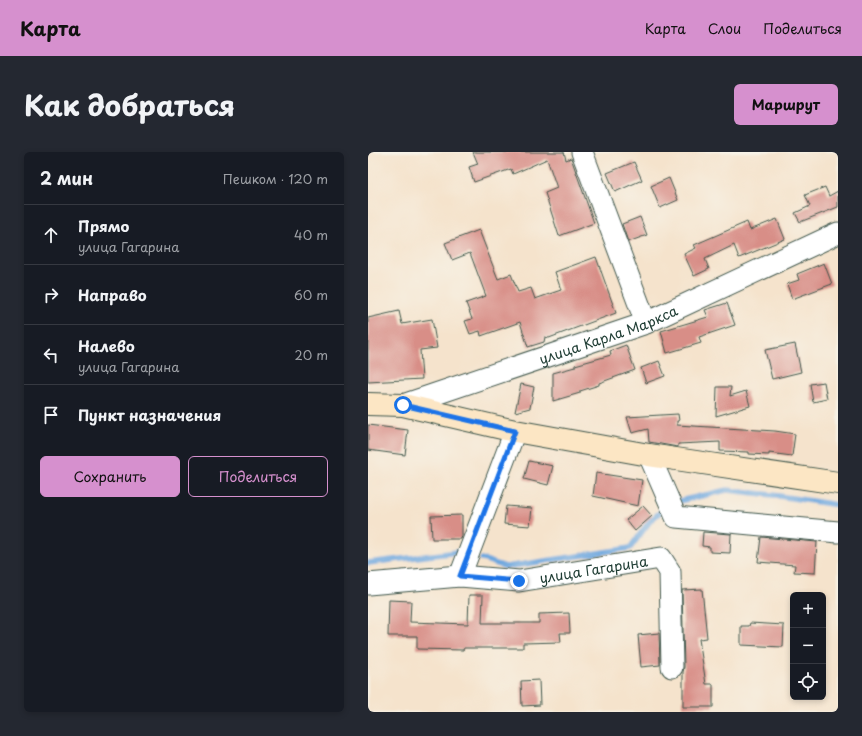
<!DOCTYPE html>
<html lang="ru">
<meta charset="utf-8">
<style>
:root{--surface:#171b24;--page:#242831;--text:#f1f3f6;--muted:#9ea1a6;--line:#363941;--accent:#d690ce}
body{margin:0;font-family:"Playpen Sans",sans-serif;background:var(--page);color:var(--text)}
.controls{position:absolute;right:12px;bottom:12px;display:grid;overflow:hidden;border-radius:6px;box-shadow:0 2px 6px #0003}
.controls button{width:36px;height:36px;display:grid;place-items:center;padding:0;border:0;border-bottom:1px solid var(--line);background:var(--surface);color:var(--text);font:20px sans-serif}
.stop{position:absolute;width:12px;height:12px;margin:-9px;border:3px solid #1a73e8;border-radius:50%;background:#fff}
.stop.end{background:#1a73e8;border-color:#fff;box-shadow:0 1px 4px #0008}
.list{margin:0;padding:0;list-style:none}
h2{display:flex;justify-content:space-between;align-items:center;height:52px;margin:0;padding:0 16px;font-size:17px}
h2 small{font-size:13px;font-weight:400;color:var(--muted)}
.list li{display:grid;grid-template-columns:26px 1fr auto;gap:12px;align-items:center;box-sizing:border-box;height:60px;padding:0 16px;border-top:1px solid var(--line)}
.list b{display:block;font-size:15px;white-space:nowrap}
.list p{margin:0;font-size:13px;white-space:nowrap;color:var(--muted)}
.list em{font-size:13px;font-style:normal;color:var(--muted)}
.actions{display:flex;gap:8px;padding:12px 16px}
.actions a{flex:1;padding:9px 0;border:1px solid var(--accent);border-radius:6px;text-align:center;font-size:14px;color:var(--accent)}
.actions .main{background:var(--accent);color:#111}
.icon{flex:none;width:22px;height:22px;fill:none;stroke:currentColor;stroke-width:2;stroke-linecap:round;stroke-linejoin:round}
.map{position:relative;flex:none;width:470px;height:560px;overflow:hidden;border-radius:6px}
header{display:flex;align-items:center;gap:24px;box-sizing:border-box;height:56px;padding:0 20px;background:var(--accent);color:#111}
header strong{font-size:19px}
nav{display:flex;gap:22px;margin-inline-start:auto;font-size:14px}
.intro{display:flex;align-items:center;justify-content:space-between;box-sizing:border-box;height:96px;padding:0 24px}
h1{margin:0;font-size:28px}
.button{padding:10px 18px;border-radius:6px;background:var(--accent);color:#111;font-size:14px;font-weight:700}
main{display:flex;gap:24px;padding:0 24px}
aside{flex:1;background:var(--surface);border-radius:6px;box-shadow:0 2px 6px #0003}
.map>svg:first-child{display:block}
</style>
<header>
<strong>Карта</strong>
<nav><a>Карта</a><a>Слои</a><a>Поделиться</a></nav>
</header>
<div class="intro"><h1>Как добраться</h1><a class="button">Маршрут</a></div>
<main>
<aside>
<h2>2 мин<small>Пешком · 120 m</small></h2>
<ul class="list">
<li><svg class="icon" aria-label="ahead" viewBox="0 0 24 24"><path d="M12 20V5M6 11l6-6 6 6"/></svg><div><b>Прямо</b><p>улица Гагарина</p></div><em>40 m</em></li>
<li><svg class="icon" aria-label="right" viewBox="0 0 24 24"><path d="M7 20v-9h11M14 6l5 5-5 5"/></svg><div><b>Направо</b></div><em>60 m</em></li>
<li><svg class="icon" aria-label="left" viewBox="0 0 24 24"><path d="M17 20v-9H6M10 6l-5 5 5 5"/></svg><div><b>Налево</b><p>улица Гагарина</p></div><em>20 m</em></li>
<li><svg class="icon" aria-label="arrive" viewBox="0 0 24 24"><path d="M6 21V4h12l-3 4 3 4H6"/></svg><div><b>Пункт назначения</b></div></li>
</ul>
<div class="actions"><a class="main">Сохранить</a><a>Поделиться</a></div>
</aside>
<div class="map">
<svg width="470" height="560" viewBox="0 0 470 560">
<rect width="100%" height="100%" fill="#f7f3e8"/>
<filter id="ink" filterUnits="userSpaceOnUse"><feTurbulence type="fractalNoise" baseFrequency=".025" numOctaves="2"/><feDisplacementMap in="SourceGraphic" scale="8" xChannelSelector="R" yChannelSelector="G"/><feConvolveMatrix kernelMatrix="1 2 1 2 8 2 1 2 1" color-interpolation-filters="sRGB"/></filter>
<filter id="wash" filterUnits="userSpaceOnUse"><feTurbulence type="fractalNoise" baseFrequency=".012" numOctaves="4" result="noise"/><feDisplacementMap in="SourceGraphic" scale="16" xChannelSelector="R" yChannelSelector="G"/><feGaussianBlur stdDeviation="0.9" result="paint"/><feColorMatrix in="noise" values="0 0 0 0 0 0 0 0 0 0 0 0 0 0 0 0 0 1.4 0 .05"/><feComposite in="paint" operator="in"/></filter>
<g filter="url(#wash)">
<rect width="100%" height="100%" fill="#f5e3cc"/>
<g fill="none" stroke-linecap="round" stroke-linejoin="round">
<!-- stream -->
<g stroke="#70a8df" stroke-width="5.5">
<path d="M307 350 359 338 404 343 470 353"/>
<path d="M114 407 138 415 262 396 282 369 299 354"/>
<path d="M0 411 90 400"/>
</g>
</g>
<g id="blocks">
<!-- building -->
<g fill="#d88e87">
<path d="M105 0H196L198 8 203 6 226 71 191 84 177 41 189 36 179 7 145 22 143 17 106 30 101 15 110 12Z"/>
<path d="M266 10 274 28 247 40 239 21Z"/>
<path d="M301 26 310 48 292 56 283 34Z"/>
<path d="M457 35 461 44 470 39V55L432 70 427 61 442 54 437 43Z"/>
<path d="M272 65 279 83 260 90 254 72Z"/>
<path d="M409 67 417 87 371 106 366 93 337 107 341 117 326 124 316 102 328 96 326 93 379 70 382 78Z"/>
<path d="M111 78 130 127 143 122 150 140 163 136 167 147 193 138 187 120 228 105 248 161 181 186 177 185 176 190 160 195 152 170 113 184 112 179 102 182 97 169 104 167 98 151 118 144 102 101 84 108 77 91Z"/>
<path d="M456 111 464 132 424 147 419 132 431 128 429 122Z"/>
<path d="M359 151 367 173 331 185 333 191 299 201 293 179 340 165 337 158Z"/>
<path d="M31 159 34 172 64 167 69 196 52 198 54 227 0 230V166Z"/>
<path d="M427 192 433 220 404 227 397 198Z"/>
<path d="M258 193 267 218 231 231V233L212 239V241L185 249V221L207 215V213L243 203 242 199Z"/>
<path d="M291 209 297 224 278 231 273 216Z"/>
<path d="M456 230 459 247 445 250 442 232Z"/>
<path d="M153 232 166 235 162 256 147 260Z"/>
<path d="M349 235H363L362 244 378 239 382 254 348 264Z"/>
<path d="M310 262 311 269H309V273L407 279 427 282 424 304 401 301V303L381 302V300L352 299V290L310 292V295L281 290 280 277 264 281 259 265Z"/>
<path d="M0 273 40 278 37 303 0 298Z"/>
<path d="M161 309 185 314 180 333 156 327Z"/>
<path d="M228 321 274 328 270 354 225 344Z"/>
<path d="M138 354 164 356 162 374 136 372Z"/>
<path d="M275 354 284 364 267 379 258 368Z"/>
<path d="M94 363V384L93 387H64L63 364Z"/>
<path d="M335 380 363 382 362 401 342 400V395L334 394Z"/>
<path d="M393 385 449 390 447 421 426 420 427 413 390 410Z"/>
<path d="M334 437 339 486 331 487 338 532H345V555H315V520L316 515 314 438Z"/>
<path d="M101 443H115L114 471H171V462L201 461 202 481H192L193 490 155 491V496H96L95 498 49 497V484H20L21 448 43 449 42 470 100 472Z"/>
<path d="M382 471 416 473 415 495 373 493V474H381Z"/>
<path d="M291 481 292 513 273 515 270 483Z"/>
<path d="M171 528 172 553 154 554 153 529Z"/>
</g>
</g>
</g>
<g filter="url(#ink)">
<use href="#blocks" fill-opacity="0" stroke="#3f564b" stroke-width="1"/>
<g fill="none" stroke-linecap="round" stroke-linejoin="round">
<!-- street casing -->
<g stroke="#3f564b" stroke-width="23">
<g id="street">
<path d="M214 0 278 171"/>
<path id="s1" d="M35 253 278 171 470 81"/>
<path d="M281 303 308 365 470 380"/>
<path d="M92 424 147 279"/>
<path id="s2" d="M0 432 92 424 151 429 293 406 302 420 304 515"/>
</g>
</g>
<!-- secondary casing -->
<g stroke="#3f564b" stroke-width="24">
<path id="secondary" d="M0 252 35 253 147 279 281 303 470 331"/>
</g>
<!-- street -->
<use href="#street" stroke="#fff" stroke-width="21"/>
<!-- secondary -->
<use href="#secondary" stroke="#fce6c4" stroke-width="22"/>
</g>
</g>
<g fill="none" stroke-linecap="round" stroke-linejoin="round" filter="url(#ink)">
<!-- route -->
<path stroke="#1a73e8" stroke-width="5" d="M35 253 147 279 92 424 151 429"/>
</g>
<g text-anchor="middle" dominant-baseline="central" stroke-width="4" stroke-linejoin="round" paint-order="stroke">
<!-- street labels -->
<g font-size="14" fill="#1f3d34" stroke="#f7f3e8">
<text stroke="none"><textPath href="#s1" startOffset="217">улица Карла Маркса</textPath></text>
<text stroke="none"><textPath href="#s2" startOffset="227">улица Гагарина</textPath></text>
</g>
</g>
</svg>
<div class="controls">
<button>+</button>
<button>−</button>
<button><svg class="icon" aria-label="locate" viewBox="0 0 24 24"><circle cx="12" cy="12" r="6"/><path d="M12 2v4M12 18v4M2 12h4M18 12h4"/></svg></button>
</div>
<div class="stop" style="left:35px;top:253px"></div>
<div class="stop end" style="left:151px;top:429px"></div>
</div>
</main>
